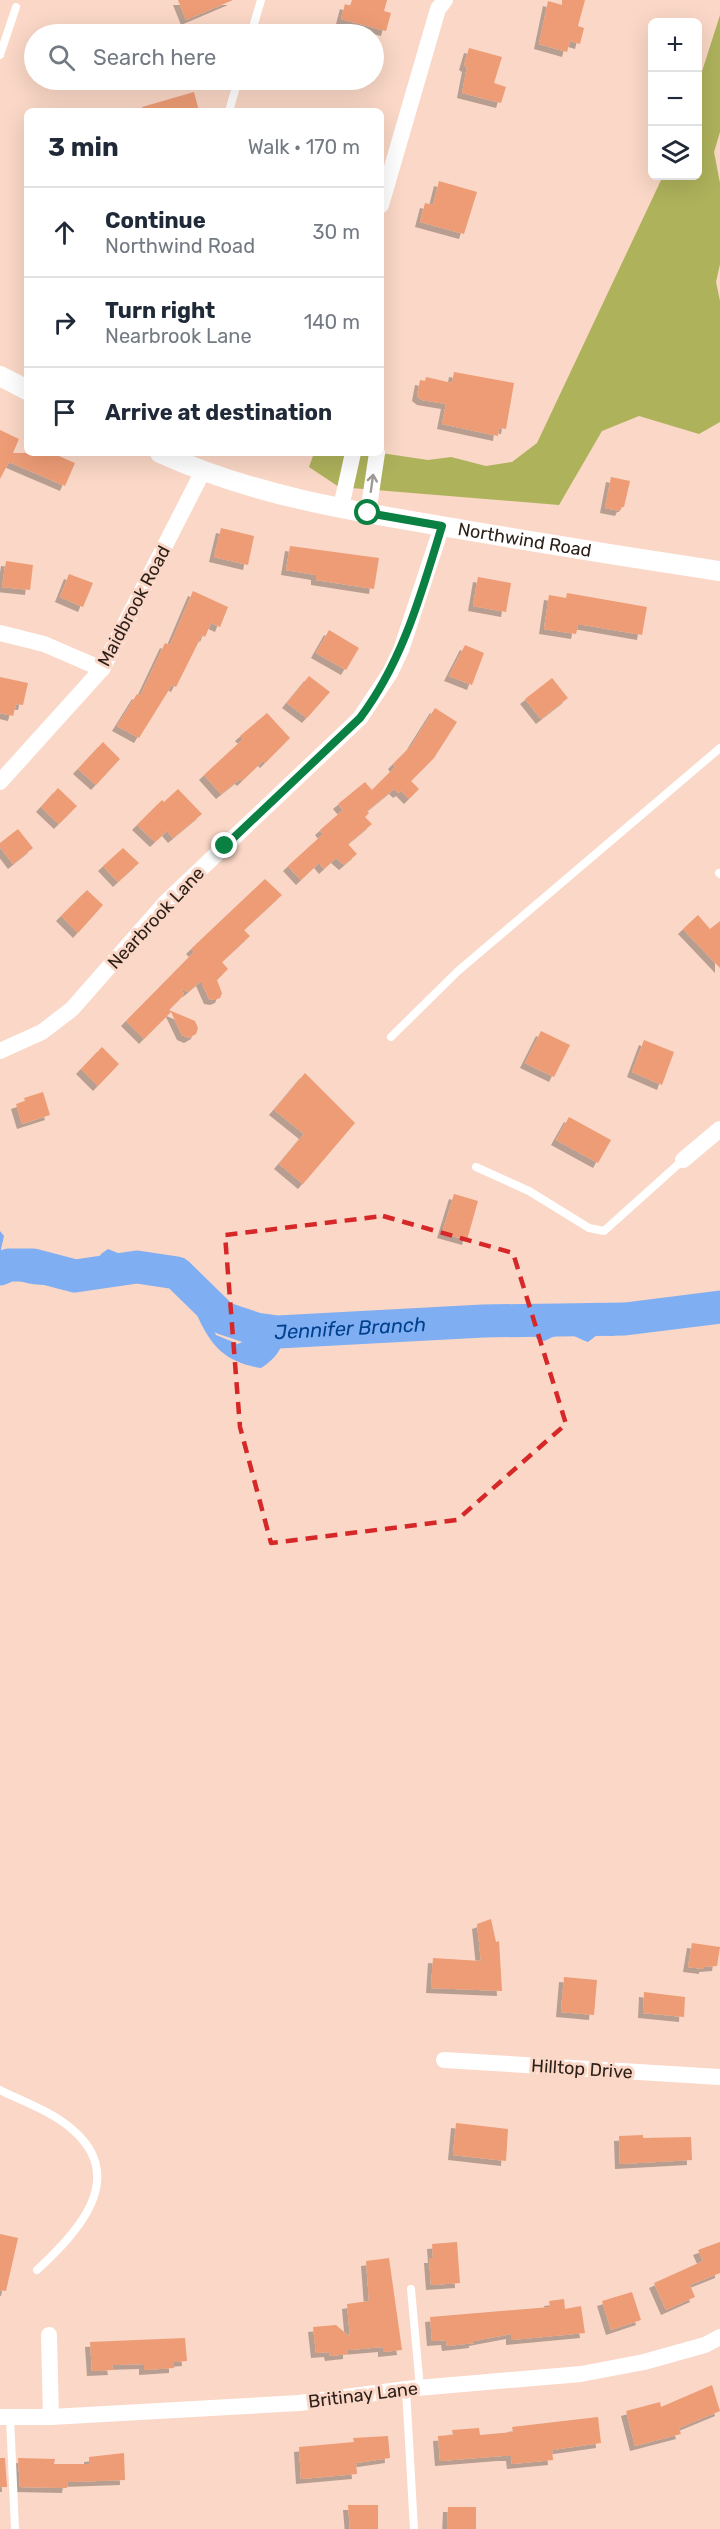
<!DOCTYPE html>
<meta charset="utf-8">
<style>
:root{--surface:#fff;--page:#f6f6f7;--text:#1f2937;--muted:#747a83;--line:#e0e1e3}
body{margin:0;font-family:Rubik,sans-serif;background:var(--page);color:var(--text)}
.controls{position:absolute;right:18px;top:18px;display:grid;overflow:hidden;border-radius:9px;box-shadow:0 6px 24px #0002}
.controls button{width:54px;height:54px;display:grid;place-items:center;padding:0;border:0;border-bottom:2px solid var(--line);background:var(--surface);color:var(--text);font:30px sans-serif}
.stop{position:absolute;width:18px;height:18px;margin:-14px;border:4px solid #0b8043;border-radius:50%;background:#fff}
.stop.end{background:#0b8043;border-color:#fff;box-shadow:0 2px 6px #0008}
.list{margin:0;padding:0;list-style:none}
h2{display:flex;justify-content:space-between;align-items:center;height:78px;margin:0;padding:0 24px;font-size:26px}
h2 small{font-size:20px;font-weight:400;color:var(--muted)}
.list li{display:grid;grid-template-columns:39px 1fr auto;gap:18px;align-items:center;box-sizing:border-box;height:90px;padding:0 24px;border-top:2px solid var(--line)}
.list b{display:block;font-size:22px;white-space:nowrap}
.list p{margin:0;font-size:20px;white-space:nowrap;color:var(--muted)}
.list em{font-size:20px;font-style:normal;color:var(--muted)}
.icon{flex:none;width:33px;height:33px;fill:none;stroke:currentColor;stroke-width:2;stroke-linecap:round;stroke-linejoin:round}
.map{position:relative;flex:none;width:720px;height:2529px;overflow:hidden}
.search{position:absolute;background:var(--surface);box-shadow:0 6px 24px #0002;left:24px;top:24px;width:360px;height:66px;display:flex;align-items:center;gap:15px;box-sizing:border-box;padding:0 21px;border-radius:33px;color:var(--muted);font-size:22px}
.panel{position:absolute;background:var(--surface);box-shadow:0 6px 24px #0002;left:24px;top:108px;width:360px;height:348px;border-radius:9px}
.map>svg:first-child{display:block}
</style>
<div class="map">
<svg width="720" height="2529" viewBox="0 0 720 2529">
<defs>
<filter id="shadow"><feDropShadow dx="-5" dy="5" stdDeviation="0" flood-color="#0004"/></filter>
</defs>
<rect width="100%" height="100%" fill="#fad7c6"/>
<!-- forest -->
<path fill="#aeb25b" d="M720 15V132L714 152 720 183V264L716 282 720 301V422L699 434 639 416 602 431 559 505 339 487 309 467 314 453H381L428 460 451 457 486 466 512 462 537 443 663 176H698V84Z"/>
<!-- water -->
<path fill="#7faef2" d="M0 1231 4 1236 1 1249 4 1258 13 1274 25 1278 82 1277 91 1272 101 1254 108 1249 125 1256 139 1258 162 1256 171 1261 191 1282 216 1335 238 1344 248 1339H258L281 1332 303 1319 320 1315H359L450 1324 477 1319 510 1323 526 1320 575 1321 610 1319 653 1306 695 1300 712 1304 720 1303V1318H695L675 1326 660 1325 612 1336 597 1335 588 1342C564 1333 571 1329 544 1341L537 1339 532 1331C522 1329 513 1335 503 1336 487 1337 456 1328 442 1339L398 1332H358L337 1323 311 1325 284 1336C282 1350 274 1360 261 1368 189 1357 207 1295 160 1263 142 1261 127 1271 112 1276 108 1278 102 1276 98 1277 67 1285 27 1292 0 1271Z"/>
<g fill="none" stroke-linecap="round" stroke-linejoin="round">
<!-- river -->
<path stroke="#7faef2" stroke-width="33" id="s1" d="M0 1269 9 1265H33L75 1276 137 1267 177 1273 223 1318 256 1329 278 1332 483 1321 625 1319 720 1307"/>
</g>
<!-- building -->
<g fill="#ed9c75" filter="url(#shadow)">
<path d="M178 0H233L186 20Z"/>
<path d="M352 0H387L384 11 391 13 386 31 341 19 345 4 350 6Z"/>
<path d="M562 0H585L578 26 584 28 580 44 570 41 567 52 539 44 548 1 562 5Z"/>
<path d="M469 48 502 57 494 83 506 87 501 103 462 93 467 67 464 65Z"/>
<path d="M194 92 199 111H143L142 107Z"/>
<path d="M439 181 477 192 464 234 420 222 425 203 433 205Z"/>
<path d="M454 372 514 383 506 429 499 428 498 436 442 424 446 404 422 400 417 396 420 380 425 381 426 377 452 383Z"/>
<path d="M0 430 19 439 13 453H52L75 463 65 486 9 462 0 479Z"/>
<path d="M611 477 630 481 624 507H622L620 511 605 508Z"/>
<path d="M221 528 254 536 248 565 214 557Z"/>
<path d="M290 546 379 558 374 589 316 580V575L286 570Z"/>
<path d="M6 561 33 565 30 590 2 587Z"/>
<path d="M69 574 93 583 83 607 60 597Z"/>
<path d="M478 577 511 583 506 612 473 606Z"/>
<path d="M193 591 228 607 220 627 211 623 205 637 202 635 176 687 172 685 139 738 117 726 137 694 140 696 165 643 170 645Z"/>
<path d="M567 593 647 607 642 635 584 625H578L576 634 544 629 549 595 566 598Z"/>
<path d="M329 630 359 648 346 670 316 653Z"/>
<path d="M465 645 484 653 472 685 449 676Z"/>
<path d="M309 676 330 692 307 718 287 703Z"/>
<path d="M0 677 28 683 23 705 16 704 13 716 0 713Z"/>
<path d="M552 678 568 698 541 719 525 699Z"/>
<path d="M435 708 457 722 434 758 411 781 419 789 409 799 401 791 398 793 394 789 367 811 369 813 365 817 372 824 348 844 357 854 344 865 336 858 324 869 319 863 301 880 288 866 323 834 320 830 343 810 338 804 365 782 372 790 395 767 393 764 411 746Z"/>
<path d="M267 713 290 738 265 763 263 761 242 781 240 779 221 794 204 775 243 739 240 736Z"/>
<path d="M103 742 120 759 96 785 78 769Z"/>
<path d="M58 788 77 806 59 824 41 807Z"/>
<path d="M178 789 202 814 173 838 167 831 155 842 137 825 162 800 164 802Z"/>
<path d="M18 829 33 848 13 864 0 847V843Z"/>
<path d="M123 848 139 863 118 882 103 866Z"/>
<path d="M265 879 282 895 244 930 250 936 222 962 228 969 217 980 222 993 220 998 215 1000 209 999 201 981 188 992 182 989 184 995 169 1010 195 1021 198 1028 196 1034 189 1038 182 1035 171 1012 144 1039 126 1021 194 952 191 949Z"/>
<path d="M87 890 103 905 78 933 61 916Z"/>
<path d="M698 915 710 929 720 921V968L683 929Z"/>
<path d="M541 1031 570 1045 554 1077 525 1063Z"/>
<path d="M644 1040 674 1052 662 1085 632 1072Z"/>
<path d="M102 1047 119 1064 98 1086 81 1069Z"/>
<path d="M305 1073 355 1123 303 1184 279 1164 304 1134 274 1110Z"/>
<path d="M43 1092 50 1115 22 1124 16 1104 25 1101 24 1098Z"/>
<path d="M569 1117 611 1140 598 1163 556 1140Z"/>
<path d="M454 1194 478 1201 467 1240 442 1233Z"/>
<path d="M491 1919 496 1942 499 1941 502 1991 431 1988 433 1958 481 1961 477 1924Z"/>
<path d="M692 1943 720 1947 717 1966 704 1967V1969L688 1967Z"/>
<path d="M564 1977 597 1980 594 2015 561 2012Z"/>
<path d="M644 1992 685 1997 684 2017 643 2013Z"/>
<path d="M456 2123 508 2129 506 2161 453 2155Z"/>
<path d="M643 2135V2138L691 2137 692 2160 620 2164 619 2136Z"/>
<path d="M0 2234 18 2238 6 2291 0 2290Z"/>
<path d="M457 2242 460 2283 431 2285 429 2258H433L432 2244Z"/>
<path d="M720 2242V2273L690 2285 695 2297 666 2310 654 2283 703 2261 698 2250Z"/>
<path d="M389 2258 402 2350 383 2352V2347L348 2350V2354L330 2356 329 2352 316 2353 313 2327 336 2325 350 2337 347 2304 369 2301 366 2261Z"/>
<path d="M632 2292 641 2320 611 2330 602 2301Z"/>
<path d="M564 2299 565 2309 581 2306 585 2333 511 2340V2334L474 2341V2343L447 2346 446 2340 432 2341 430 2317 550 2307 549 2301Z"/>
<path d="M185 2338 187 2361 174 2362V2368L144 2370V2364L112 2365 113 2370 92 2371 90 2342Z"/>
<path d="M712 2385 720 2411 679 2428 681 2434 635 2446 626 2411 660 2402 661 2407Z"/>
<path d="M598 2417 601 2443 552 2450 553 2460 512 2464 511 2456H502L440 2461 438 2436 453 2435 452 2430 479 2428 480 2435 513 2432 512 2427Z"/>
<path d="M388 2436 390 2458 356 2463 357 2474 301 2479 299 2447 354 2442 353 2438Z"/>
<path d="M124 2453 125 2480 68 2482 67 2488 20 2487 18 2458 55 2459 54 2464H89V2457Z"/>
<path d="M0 2458H5L7 2487H0Z"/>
<path d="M348 2505H378V2529H350Z"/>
<path d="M448 2507H476V2529H447Z"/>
</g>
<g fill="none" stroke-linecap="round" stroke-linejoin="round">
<!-- service -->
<g stroke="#fff" stroke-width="8">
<path d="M251 34 261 0"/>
<path d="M0 55 16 7"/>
<path d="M229 111 238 80"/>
<path d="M719 873 720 874"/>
<path d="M391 1037 458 971 720 748"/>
<path d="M476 1167 529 1191 589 1228 604 1231 683 1160"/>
<path d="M0 2090C24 2102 53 2112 73 2130 129 2179 76 2234 37 2270"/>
<path d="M411 2289 420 2388"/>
<path d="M406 2389 414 2529"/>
<path d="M10 2417 15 2529"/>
</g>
<!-- minor -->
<g stroke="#fff" stroke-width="16">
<path d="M381 205 438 9 445 0"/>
<path d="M341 507 353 453"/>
<path d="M368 513 377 453"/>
<path d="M0 633 44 644 102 669"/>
<path d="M0 782 102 669 203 471"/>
<path d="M0 1051 42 1032 72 1009 166 902 360 718 390 673 401 650 442 526"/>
<path d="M683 1160 720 1129"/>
<path d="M444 2060 720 2077"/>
<path d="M49 2335 51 2417"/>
<path d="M0 2417H51L299 2403 406 2389 581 2374 644 2362 705 2345 720 2337"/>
</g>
<!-- tertiary -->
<g stroke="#fff" stroke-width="20">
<path d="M0 376 27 390"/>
<path id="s2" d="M160 453C254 496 357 512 459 529 546 544 633 558 720 571"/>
</g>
</g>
<!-- one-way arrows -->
<defs><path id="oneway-shaft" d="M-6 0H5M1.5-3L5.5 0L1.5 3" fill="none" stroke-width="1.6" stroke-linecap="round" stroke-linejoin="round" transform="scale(1.5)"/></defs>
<use stroke="#a09a97" href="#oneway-shaft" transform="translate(372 483) rotate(-82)"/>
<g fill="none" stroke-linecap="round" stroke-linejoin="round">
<!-- route -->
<path stroke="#0b8043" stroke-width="8" d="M225 846 360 718C403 661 421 594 442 526L368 513"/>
</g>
<!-- marked area -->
<path fill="none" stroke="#d62828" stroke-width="4.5" stroke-dasharray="12 8" stroke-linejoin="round" d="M383 1216 513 1253 566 1424 457 1520 271 1543 240 1427 225 1235Z"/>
<g text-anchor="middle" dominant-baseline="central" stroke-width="6" stroke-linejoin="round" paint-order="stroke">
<!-- street labels -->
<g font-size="18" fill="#2b1f18" stroke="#fad7c6">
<text stroke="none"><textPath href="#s2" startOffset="376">Northwind Road</textPath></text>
<text transform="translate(134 606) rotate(-62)">Maidbrook Road</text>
<text transform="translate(156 918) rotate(-47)">Nearbrook Lane</text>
<text transform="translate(582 2069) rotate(4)">Hilltop Drive</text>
<text transform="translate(363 2395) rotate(-7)">Britinay Lane</text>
</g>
<!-- water labels -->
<g font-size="20" font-style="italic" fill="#00408d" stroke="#fad7c6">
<text stroke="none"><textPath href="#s1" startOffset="374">Jennifer Branch</textPath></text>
</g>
</g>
</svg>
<div class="controls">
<button>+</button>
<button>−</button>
<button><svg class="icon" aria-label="layers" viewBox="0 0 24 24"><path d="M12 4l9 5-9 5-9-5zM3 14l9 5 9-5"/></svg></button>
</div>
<div class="stop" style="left:368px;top:513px"></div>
<div class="stop end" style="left:225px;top:846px"></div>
<div class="search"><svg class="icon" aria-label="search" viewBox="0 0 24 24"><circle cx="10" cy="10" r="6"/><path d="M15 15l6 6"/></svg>Search here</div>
<section class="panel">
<h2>3 min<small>Walk · 170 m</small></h2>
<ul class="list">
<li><svg class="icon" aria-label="ahead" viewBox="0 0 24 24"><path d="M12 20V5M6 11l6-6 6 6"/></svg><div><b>Continue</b><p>Northwind Road</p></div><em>30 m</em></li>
<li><svg class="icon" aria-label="right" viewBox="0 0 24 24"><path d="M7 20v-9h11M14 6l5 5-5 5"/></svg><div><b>Turn right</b><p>Nearbrook Lane</p></div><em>140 m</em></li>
<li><svg class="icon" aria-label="arrive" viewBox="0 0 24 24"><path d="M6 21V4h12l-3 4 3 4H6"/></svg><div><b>Arrive at destination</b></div></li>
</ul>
</section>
</div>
